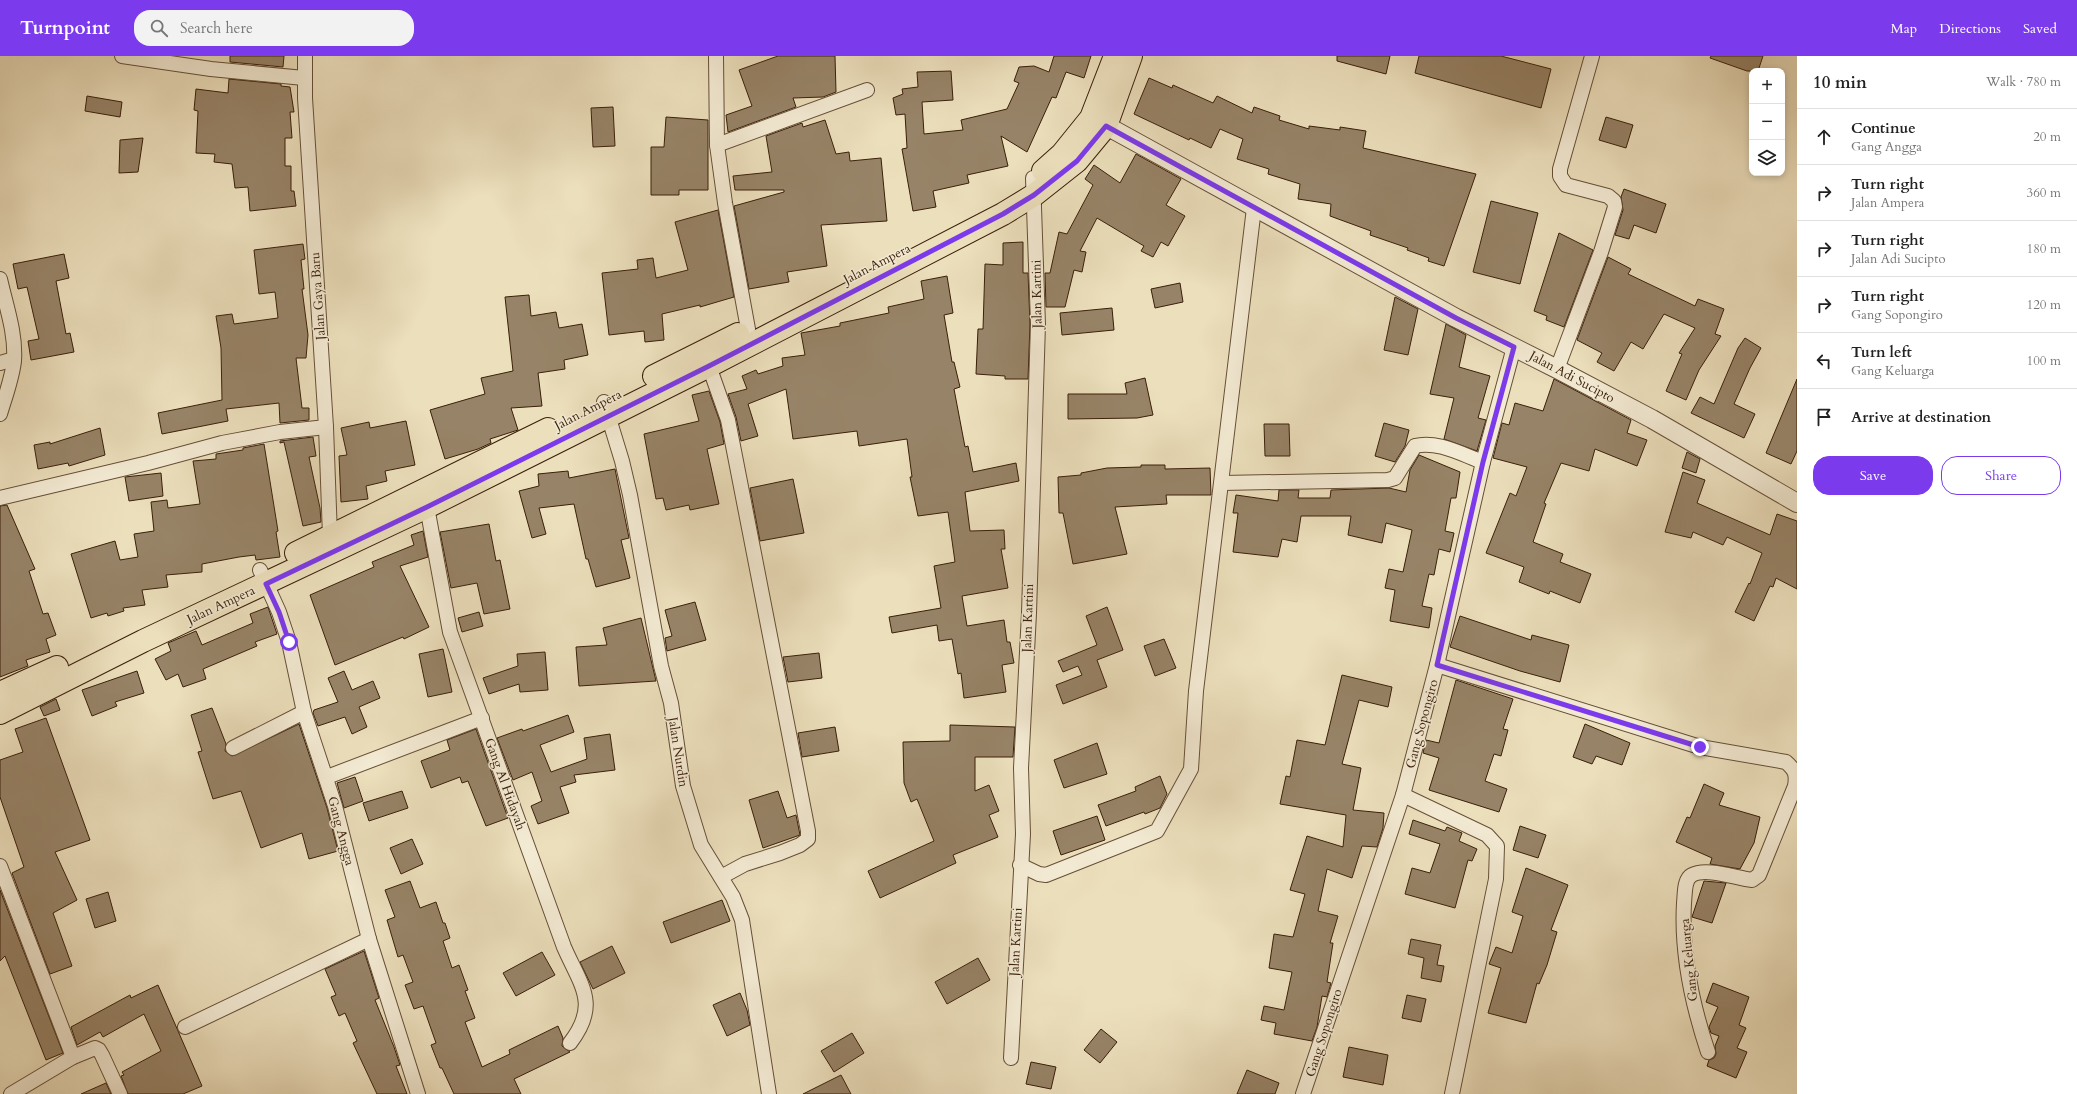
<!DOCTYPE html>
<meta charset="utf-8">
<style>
:root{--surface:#fff;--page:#f2f2f2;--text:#222;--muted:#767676;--line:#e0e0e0;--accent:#7c3aed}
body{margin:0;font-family:Cardo,serif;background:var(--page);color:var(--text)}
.controls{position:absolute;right:12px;top:12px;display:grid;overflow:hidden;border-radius:8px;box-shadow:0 2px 6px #0003}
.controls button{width:36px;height:36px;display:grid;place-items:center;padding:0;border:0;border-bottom:1px solid var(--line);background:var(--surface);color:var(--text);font:20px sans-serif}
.stop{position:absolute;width:12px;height:12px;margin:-9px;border:3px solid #7c3aed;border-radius:50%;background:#fff}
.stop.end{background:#7c3aed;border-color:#fff;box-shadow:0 1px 4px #0008}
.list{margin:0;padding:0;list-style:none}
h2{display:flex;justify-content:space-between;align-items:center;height:52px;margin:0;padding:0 16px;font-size:17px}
h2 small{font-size:13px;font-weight:400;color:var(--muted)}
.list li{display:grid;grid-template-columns:26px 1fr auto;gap:12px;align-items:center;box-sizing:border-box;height:56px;padding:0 16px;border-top:1px solid var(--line)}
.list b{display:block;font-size:15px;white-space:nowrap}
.list p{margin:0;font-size:13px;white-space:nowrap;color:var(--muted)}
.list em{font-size:13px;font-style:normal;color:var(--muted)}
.actions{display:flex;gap:8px;padding:12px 16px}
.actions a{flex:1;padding:9px 0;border:1px solid var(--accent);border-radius:16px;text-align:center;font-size:14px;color:var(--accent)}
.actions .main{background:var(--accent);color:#fff}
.icon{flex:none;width:22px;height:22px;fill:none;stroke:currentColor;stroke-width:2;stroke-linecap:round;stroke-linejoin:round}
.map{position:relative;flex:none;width:1797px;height:1038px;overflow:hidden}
header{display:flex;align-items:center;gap:24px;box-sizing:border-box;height:56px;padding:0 20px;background:var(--accent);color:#fff}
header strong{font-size:19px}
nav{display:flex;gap:22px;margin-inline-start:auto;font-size:14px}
.search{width:280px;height:36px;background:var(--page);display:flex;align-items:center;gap:10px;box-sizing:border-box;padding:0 14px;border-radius:16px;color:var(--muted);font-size:15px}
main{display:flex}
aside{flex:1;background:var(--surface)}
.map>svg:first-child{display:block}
</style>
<header>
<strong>Turnpoint</strong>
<div class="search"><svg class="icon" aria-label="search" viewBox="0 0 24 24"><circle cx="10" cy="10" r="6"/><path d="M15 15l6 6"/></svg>Search here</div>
<nav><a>Map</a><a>Directions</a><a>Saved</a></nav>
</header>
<main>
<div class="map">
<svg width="1797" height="1038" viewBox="0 0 1797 1038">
<rect width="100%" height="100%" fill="#ecdfbc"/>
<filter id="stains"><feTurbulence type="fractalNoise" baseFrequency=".005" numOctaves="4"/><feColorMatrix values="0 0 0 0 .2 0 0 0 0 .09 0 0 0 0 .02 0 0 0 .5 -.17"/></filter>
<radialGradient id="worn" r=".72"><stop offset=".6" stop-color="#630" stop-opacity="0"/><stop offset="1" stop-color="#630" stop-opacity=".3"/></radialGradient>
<!-- building -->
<g fill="#978367" stroke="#3a1f0a">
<path d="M230 0H284L283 11 230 6Z"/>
<path d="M778 0H835L836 36 823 41 793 42 796 51 728 76 726 59 752 50 739 14Z"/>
<path d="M1054 0H1091L1084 22 1066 16 1056 42 1052 41 1027 96 1001 80 1008 110 967 119 969 127 933 135 936 151 913 155 902 93 907 92 905 58 896 59 893 42 903 38 902 33 918 31 917 16 951 15 953 44 922 46 924 78 963 74 961 64 1007 53 1019 27 1014 25 1019 11 1034 10 1049 16Z"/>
<path d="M1337 0H1390L1386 18 1337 5Z"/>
<path d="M1419 0H1501L1551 13 1541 52 1415 17Z"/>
<path d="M1711 0H1763L1758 15H1747L1710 2Z"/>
<path d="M1149 22 1172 32 1173 29 1213 47 1217 40 1252 57 1254 51 1280 60 1279 64 1309 73V70L1340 74V71L1366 75 1363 92 1476 118 1444 210 1428 205 1429 202 1407 194 1408 192 1370 179 1371 175 1330 160 1331 148 1298 143 1300 128 1268 118 1269 113 1237 103 1243 83 1220 73 1211 92 1190 82 1189 84 1134 58Z"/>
<path d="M229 23 281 28V30L290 31 294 56H290L292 82H285V110H291V135H294L296 150 250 155 248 131 235 132 232 108 214 106 215 98 196 97 198 55 194 54 196 33 228 37Z"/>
<path d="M87 40 122 46 120 61 85 55Z"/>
<path d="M613 51 615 90 593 91 591 52Z"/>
<path d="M666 61 708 64V134H679V139H651V91H664Z"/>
<path d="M1606 61 1633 69 1626 92 1599 84Z"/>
<path d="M825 64 836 98 849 96 850 105 881 102 887 165 821 169 827 210 787 216 789 226 749 233 734 150 784 136V134H735L733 120 772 116 766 80 802 67 803 71Z"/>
<path d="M143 82 138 116 119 117 120 84Z"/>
<path d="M1136 98 1181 123 1166 149 1185 160 1168 190 1161 186 1153 201 1141 195 1144 190 1097 162 1080 195 1086 196 1082 216 1074 214 1065 251H1046L1045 217H1050L1059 176 1067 178 1093 129 1085 123 1094 109 1120 127Z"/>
<path d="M1624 133 1666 148 1656 177 1634 169 1629 183 1615 179 1623 154 1621 141Z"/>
<path d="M1491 145 1538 157 1520 228 1473 216Z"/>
<path d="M718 154 734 241 700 251V249L662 258 664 284 645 286 644 275 609 279 602 217 638 213 637 204 653 202 656 222 688 214 675 166Z"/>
<path d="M1559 177 1593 194 1564 271 1546 264 1547 260 1534 255Z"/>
<path d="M1023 186V217H1028L1030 268 1028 323H1005V320L976 318 978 273H983L985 208 1003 209V187Z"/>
<path d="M303 188 305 203 301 204 304 233H302L308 279 306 302H296L302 352H309V364L280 367 279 347 226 353 228 365 162 378 158 357 222 344 221 292 216 260 232 258 234 268 278 262 275 236 259 238 254 194Z"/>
<path d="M64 198 69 222 56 225 66 278 70 277 74 296 31 304 28 285 39 283 27 231 18 233 13 208Z"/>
<path d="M1608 201 1631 213 1628 218 1695 250 1698 243 1724 253 1715 278 1721 280 1699 314 1686 344 1666 335 1682 298 1679 297 1695 272 1664 258 1643 293 1631 286 1614 315 1597 306 1602 297 1577 284Z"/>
<path d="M947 220 953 257 944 259 952 306H954L960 331 954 333 965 391 968 390 973 416 1016 407 1019 425 965 436 970 475 1004 474 1005 493H1001L1008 532 962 540 967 570 1004 564 1007 586H1010L1014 607 1002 609 1006 636 964 642 961 617 958 618 952 583 939 585 937 569 892 577 889 561 941 552 934 510 955 506 948 456 918 460 910 421H912L907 383 859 390 857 375 793 383 786 333 748 348 758 380 741 385 736 361 728 338 747 333 742 320 756 314 758 318 783 310 782 302 805 299 801 277 840 270V267L889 257 888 251 924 243 921 225Z"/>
<path d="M1180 227 1183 246 1155 252 1151 233Z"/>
<path d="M529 239 531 260 556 256 559 272 582 268 588 299 564 304 565 313 538 317 542 350 511 352 518 374 490 383 491 387 478 393 445 403 430 354 485 338 481 322 513 315 505 241Z"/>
<path d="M1395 241 1418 253 1408 299 1384 294Z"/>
<path d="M1112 252 1114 274 1062 279 1060 257Z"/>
<path d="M1446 268 1466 279 1459 311 1490 320 1478 362 1486 364 1477 395 1444 383 1454 342 1430 338Z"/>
<path d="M1745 282 1761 292 1750 312 1734 348 1755 358 1744 382 1691 357 1700 341 1714 348 1738 292Z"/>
<path d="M1145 322 1153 359 1137 362 1068 363V338H1127L1125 327Z"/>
<path d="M1554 323 1631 364 1627 377 1647 384 1637 410 1595 393 1589 415 1561 407 1544 447 1546 448 1533 486 1563 498 1560 506 1591 518 1580 547 1550 535 1549 538 1519 526 1524 511 1486 497 1510 437 1516 440 1527 411 1493 402 1502 367 1509 369 1515 347 1543 355Z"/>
<path d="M1797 323V395L1791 408 1766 397Z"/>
<path d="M709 335 720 366 724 388 707 393 719 448 690 454 689 449 666 454 663 442 656 443 644 378 699 365 692 339Z"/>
<path d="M406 365 415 409 385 415 387 425 366 430 368 443 341 446 339 400 347 399 341 372 369 366 370 372Z"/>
<path d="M1384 367 1409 374 1405 390 1395 406 1375 400Z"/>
<path d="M1264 368H1289L1290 400H1265Z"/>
<path d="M100 372 105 399 69 410 68 407 38 413 34 389 50 386V388Z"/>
<path d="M313 381 316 400 309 401 320 452 321 466 303 470 284 386 280 387V385Z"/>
<path d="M264 388 278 475 276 476 280 501 256 504 255 499 239 501 202 508V516L166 519 168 531 142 534 145 549 123 552 124 555 108 560 107 557 91 562 71 498 115 485 120 504 138 501 134 478 154 475 151 446 167 444 168 452 200 448 193 405 216 403V398L243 394V392Z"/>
<path d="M1687 396 1700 403 1696 417 1682 412Z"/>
<path d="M1419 399 1460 416 1456 442H1451L1445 475 1454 477 1450 496 1439 493 1434 519 1429 518 1422 550 1432 552 1429 572 1390 565 1395 534 1385 532 1389 513 1403 516 1412 474 1386 467 1382 487 1348 479 1351 460H1301L1297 486 1282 483 1278 501 1233 496 1238 457H1233L1236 439 1278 445 1279 434H1299L1298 442H1330L1331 434 1389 432 1406 436 1410 414Z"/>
<path d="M1141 409H1165V413L1210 412 1211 439H1166L1167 448 1115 451 1127 498 1073 508 1063 457H1059L1058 421 1081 419V417L1107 412 1141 411Z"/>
<path d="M615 413 629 482 621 484 630 522 596 531 588 503H586L574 448 539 452 546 478 532 482 519 435 539 430 538 418 568 415 569 422Z"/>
<path d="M1683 416 1705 424 1697 447 1770 479 1777 458 1797 465V533L1776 522 1773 531 1770 530 1754 565 1735 556 1749 527 1750 528 1762 497 1727 481 1723 489 1693 476 1691 482 1665 476Z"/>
<path d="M161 417 163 440 129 445 125 421Z"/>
<path d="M793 423 804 477 760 485 750 432Z"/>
<path d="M7 449 35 513 29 515 43 558 48 557 56 579 46 583 50 596 26 604 28 610 0 621V450Z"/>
<path d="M489 468 496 505 500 504 510 553 484 558 477 527 451 532 440 476Z"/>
<path d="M423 475 428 501 400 510 429 571 404 583 403 581 335 609 310 539 374 511 372 506 414 489 411 479Z"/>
<path d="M695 546 706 584 667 595 665 582 672 580 665 554Z"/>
<path d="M268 551 277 578 255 586 257 590 203 613 206 623 183 631 178 618 166 624 155 603 171 595 168 587 196 575 202 589 253 567 250 558Z"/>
<path d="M1107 551 1123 594 1097 604 1107 631 1063 648 1056 629 1082 619 1078 610 1063 616 1058 605 1097 589 1086 560Z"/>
<path d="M479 556 483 570 462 576 458 562Z"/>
<path d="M1460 560 1531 584 1532 579 1569 589 1560 626 1520 615 1450 591Z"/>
<path d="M641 562 656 625 579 630 576 591 607 589 603 572Z"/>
<path d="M1164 583 1176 612 1155 620 1144 590Z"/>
<path d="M443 593 452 636 428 641 419 598Z"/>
<path d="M545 596 548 634 520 636 519 628 489 638 483 622 518 610 517 598Z"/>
<path d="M819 597 822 622 788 626 783 601Z"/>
<path d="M137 615 144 637 115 646 117 650 92 660 82 634Z"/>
<path d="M344 615 352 634 373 625 380 642 359 651 367 671 352 678 345 661 318 670 313 657 314 654 338 646 328 622Z"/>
<path d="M1342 619 1392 631 1388 651 1359 644 1342 708 1361 712 1353 754 1384 757 1383 772 1377 791 1362 790 1352 822 1327 813 1318 855 1338 860 1330 887H1333L1327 926 1331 927 1327 941 1322 940 1317 971 1312 985 1274 978 1276 967 1261 964 1264 950 1284 954 1292 916 1269 912 1274 878 1293 881 1305 838 1290 834 1307 780 1343 791 1346 759 1280 748 1286 720 1290 721 1297 684 1325 689Z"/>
<path d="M1456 624 1513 643 1503 673 1508 674 1501 700 1494 698 1485 725 1507 733 1499 756 1429 734 1439 702 1423 697 1426 684 1439 687Z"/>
<path d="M56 643 60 654 44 660 40 651Z"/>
<path d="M212 652 226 688 225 695 232 700 299 668 327 752 338 795 309 803 302 777 261 792 241 735 213 743 198 696 202 695 191 659Z"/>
<path d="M568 659 574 676 540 689 551 716 587 703 584 682 610 678 615 714 574 719 576 726 560 731 569 757 538 768 531 750 542 745 532 716 513 724 497 682 522 673 523 675Z"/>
<path d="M46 662 90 784 55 796 77 844 53 857 72 910 50 918 12 817 24 811 0 741V704L23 696 15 673Z"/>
<path d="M1585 668 1630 687 1622 709 1596 700 1592 708 1573 701Z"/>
<path d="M950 669 1015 671 1013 701H975V735L989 729 999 755 989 759 998 781 953 799 956 807 880 842 868 815 934 785 917 743 911 746 904 727 903 686 950 685Z"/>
<path d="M835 671 839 695 802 701 798 677Z"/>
<path d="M476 673 508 762 486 770 468 725 462 727 460 721 431 732 421 705 450 694 447 684Z"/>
<path d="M1097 687 1107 718 1064 732 1054 704Z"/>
<path d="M1160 720 1167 738 1160 752 1145 758 1144 756 1106 770 1098 749 1136 735 1135 731Z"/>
<path d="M355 721 363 745 344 752 337 727Z"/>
<path d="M1704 728 1724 737 1719 749 1760 761 1754 787 1740 813 1710 808 1712 802 1676 786 1687 761 1690 762Z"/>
<path d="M402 735 408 752 369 765 363 747Z"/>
<path d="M778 735 787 762 796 759 800 779 763 792 749 744Z"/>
<path d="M1097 760 1105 784 1061 799 1053 775Z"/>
<path d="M1413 764 1445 775 1447 771 1462 777 1459 785 1477 793 1472 805 1468 804 1455 852 1405 838 1412 812 1430 817 1440 788 1409 778Z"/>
<path d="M1520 770 1546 779 1538 802 1513 794Z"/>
<path d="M412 783 423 808 401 818 390 792Z"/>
<path d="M1526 812 1568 829 1551 874 1557 876 1547 909 1539 928 1537 927 1526 967 1488 957 1501 912 1489 908 1496 891 1512 897 1523 860 1512 856Z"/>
<path d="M410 825 420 852 436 846 443 867H445L450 882 443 885 452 912 459 909 468 934 465 935 475 962 465 966 482 1011 510 998 509 994 558 970 563 982 562 990 570 996 514 1023 521 1038H454L442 1012H440L431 989 436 987 423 950 414 953 405 929 413 926 403 899 398 901 387 864 395 861 385 834Z"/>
<path d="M1704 825 1726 827 1712 867 1692 861Z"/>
<path d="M0 834 63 997 46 1004 5 900 0 905Z"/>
<path d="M108 836 116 865 95 872 86 843Z"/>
<path d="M722 844 730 865 671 887 663 866Z"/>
<path d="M1411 883 1441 889 1437 909 1444 910 1441 926 1421 922 1424 902 1408 898Z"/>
<path d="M612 890 625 917 593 933 580 906Z"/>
<path d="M364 895 379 942 375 944 394 991 400 1009 396 1010 407 1038H377L353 987 357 985 345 957 339 960 331 941 336 939 325 913Z"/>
<path d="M542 896 555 919 516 940 503 917Z"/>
<path d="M978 902 990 924 947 948 935 926Z"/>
<path d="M1713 927 1749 941 1739 969 1746 972 1737 992 1747 996 1736 1022 1707 1010 1709 1004 1714 1002 1716 998 1715 990 1719 980 1711 977 1709 971 1718 951 1706 946Z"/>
<path d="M158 929 202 1030 183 1038H128L121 1020 124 1019 122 1016 161 995 144 958 103 981 100 976 77 989 71 971 130 939 131 942Z"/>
<path d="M740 937 747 954 750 969 727 980 713 949Z"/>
<path d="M1407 939 1426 943 1421 966 1402 962Z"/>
<path d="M1101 973 1117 986 1100 1007 1084 994Z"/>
<path d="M852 977 864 997 834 1016 821 995Z"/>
<path d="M1349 991 1388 999 1383 1029 1343 1021Z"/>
<path d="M1031 1006 1056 1011 1051 1033 1026 1028Z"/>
<path d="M1247 1014 1279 1027 1275 1038H1237Z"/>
<path d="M841 1019 851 1038H803Z"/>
<path d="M106 1027 111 1038H81Z"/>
</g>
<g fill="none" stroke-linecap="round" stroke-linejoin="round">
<!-- minor casing -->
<g stroke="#664f36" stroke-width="16">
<g id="minor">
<path d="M122 0 211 13 304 22"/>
<path d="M305 0V42L326 371 330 480"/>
<path d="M716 0 717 89 725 147 748 273"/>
<path d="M717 89 867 34"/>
<path d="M0 223C6 250 16 277 14 305 12 323 5 341 0 358"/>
<path d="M0 307 14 303"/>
<path d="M709 310 728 364 808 775V783L800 789 780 797 745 808 721 821"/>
<path d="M1557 313 1601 196 1615 151 1614 145 1608 140 1566 129 1560 120V113L1592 0"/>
<path d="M604 346 622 405 630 439 661 610 671 647 683 730 701 789 733 841 742 864 769 1038"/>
<path d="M1222 427 1388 424 1395 422 1415 390C1437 384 1463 399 1483 406"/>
<path d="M0 442 148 407 222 387 280 376 326 371"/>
<path d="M427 451 450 576 564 891C581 930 600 948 570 987"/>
<path d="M260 514 279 556 289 586 304 656 335 750 369 883 418 1038"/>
<path d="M1437 609 1700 691 1786 706C1795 714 1797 718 1795 730L1759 819 1752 824C1736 822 1706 811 1692 819 1684 823 1685 838 1684 847 1681 898 1692 948 1708 996"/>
<path d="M233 692 304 656"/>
<path d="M327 721 482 662"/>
<path d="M1403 739 1487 779 1497 790 1496 823 1452 1038"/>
<path d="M1020 809 1039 818 1046 819 1157 775 1191 713 1196 635 1254 152"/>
<path d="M0 810 73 1001"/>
<path d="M185 971 369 883"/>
<path d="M1011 1002 1023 778 1021 712 1029 557 1038 268 1033 122"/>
<path d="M11 1038 73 1001 95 992 99 994 102 999 120 1038"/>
<path d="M1303 1038 1403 739 1437 609 1483 406 1514 291"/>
</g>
</g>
<!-- tertiary casing -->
<g stroke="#664f36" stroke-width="20">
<path id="tertiary" d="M1094 63 1456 262 1557 313 1652 363 1797 447"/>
</g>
<!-- primary casing -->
<g stroke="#3a1f0a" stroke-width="24">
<g id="primary">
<path d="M1043 115 1062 98 1091 62 1115 0"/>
<path d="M654 320 738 278"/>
<path d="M296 497 548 373"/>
<path d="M0 637 57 611"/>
<path d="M0 657 143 585 427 451 709 310 1003 158 1034 139 1077 105 1106 70 1131 0"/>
</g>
</g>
<!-- minor -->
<use href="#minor" stroke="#f3ead3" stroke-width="14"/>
<!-- tertiary -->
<use href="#tertiary" stroke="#f3ead3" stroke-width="18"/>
<!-- primary -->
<use href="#primary" stroke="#ecdfbc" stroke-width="22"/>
</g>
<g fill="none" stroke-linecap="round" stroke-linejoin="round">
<!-- route -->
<path stroke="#7c3aed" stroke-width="5" d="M289 586 279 556 266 528 427 451 709 310 1003 158 1034 139 1077 105 1106 70 1456 262 1514 291 1483 406 1437 609 1700 691"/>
</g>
<g text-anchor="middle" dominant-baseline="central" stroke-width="3" stroke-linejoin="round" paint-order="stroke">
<!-- street labels -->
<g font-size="13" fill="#3a1f0a" stroke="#f3ead3">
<text transform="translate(877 208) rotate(-27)">Jalan Ampera</text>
<text transform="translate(1037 238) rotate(-91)">Jalan Kartini</text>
<text transform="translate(318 240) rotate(-94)">Jalan Gaya Baru</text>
<text transform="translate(1572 321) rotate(28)">Jalan Adi Sucipto</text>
<text transform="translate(588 354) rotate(-27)">Jalan Ampera</text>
<text transform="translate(221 549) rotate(-25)">Jalan Ampera</text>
<text transform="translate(1028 562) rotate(-88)">Jalan Kartini</text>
<text transform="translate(1422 668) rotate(-75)">Gang Sopongiro</text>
<text transform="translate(678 696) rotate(81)">Jalan Nurdin</text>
<text transform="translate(505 728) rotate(70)">Gang Al Hidayah</text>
<text transform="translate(341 775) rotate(75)">Gang Angga</text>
<text transform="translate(1016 886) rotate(-87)">Jalan Kartini</text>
<text transform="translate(1689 904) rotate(-96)">Gang Keluarga</text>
<text transform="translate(1324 977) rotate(-72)">Gang Sopongiro</text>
</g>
</g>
<rect width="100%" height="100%" filter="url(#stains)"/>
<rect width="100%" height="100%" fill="url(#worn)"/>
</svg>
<div class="controls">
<button>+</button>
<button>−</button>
<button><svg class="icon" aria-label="layers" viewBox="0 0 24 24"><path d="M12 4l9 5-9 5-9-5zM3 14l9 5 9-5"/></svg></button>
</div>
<div class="stop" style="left:289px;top:586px"></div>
<div class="stop end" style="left:1700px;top:691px"></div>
</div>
<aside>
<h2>10 min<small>Walk · 780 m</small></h2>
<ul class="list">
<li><svg class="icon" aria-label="ahead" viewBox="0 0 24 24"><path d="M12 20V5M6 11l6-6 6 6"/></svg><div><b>Continue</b><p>Gang Angga</p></div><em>20 m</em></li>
<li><svg class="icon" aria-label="right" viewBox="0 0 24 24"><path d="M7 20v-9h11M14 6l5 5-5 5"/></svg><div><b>Turn right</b><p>Jalan Ampera</p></div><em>360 m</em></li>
<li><svg class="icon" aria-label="right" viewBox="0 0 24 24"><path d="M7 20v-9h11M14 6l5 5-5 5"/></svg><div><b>Turn right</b><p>Jalan Adi Sucipto</p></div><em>180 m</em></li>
<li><svg class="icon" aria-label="right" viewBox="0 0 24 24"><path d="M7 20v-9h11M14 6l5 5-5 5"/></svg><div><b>Turn right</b><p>Gang Sopongiro</p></div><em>120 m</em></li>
<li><svg class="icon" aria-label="left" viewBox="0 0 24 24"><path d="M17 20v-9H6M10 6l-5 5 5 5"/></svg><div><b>Turn left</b><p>Gang Keluarga</p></div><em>100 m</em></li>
<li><svg class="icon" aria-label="arrive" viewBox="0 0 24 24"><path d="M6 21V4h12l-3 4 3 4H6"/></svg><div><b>Arrive at destination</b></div></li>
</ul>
<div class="actions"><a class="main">Save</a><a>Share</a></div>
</aside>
</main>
